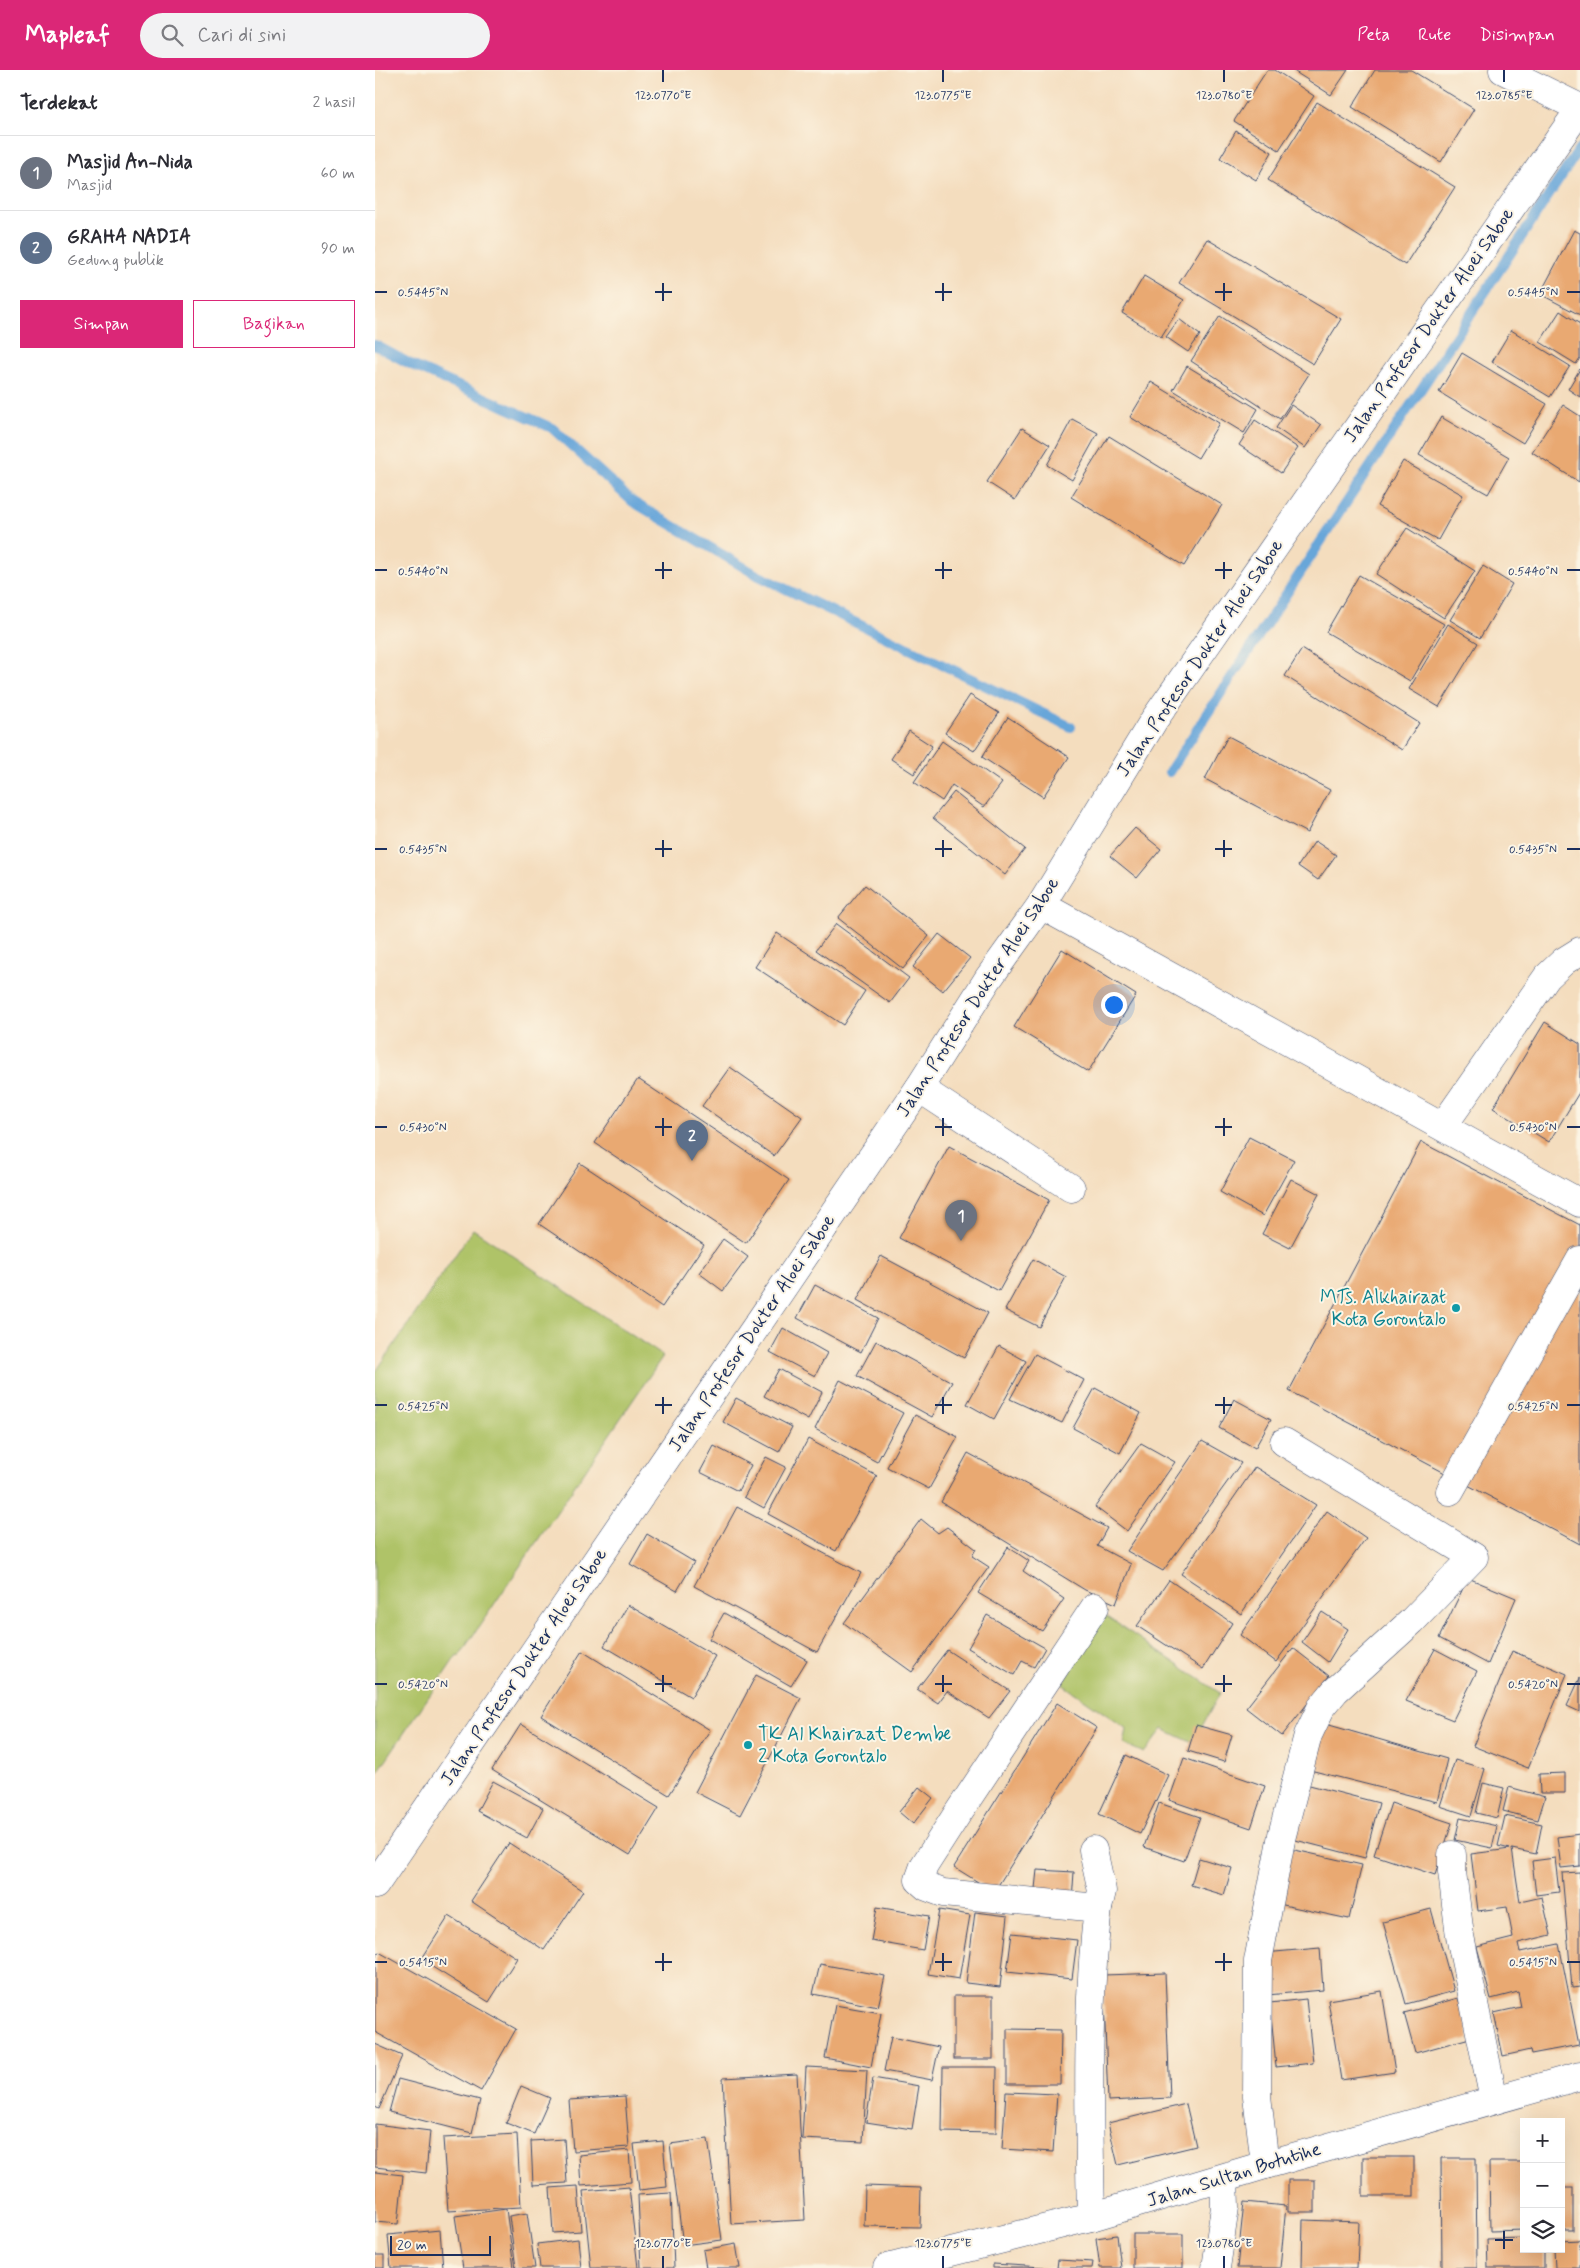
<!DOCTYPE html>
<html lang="id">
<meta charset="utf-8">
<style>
:root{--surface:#fff;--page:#f2f2f3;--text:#2b2b33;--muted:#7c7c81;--line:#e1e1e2;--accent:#db2777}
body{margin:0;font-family:Mynerve,sans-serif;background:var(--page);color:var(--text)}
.controls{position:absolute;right:15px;bottom:15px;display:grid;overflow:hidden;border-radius:0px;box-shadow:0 5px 20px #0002}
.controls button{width:45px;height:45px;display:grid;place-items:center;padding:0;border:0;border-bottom:1px solid var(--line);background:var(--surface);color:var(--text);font:25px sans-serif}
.scale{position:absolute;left:15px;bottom:12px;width:101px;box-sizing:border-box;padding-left:5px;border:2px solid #1b2f5e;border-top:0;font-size:14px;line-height:18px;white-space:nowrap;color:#1b2f5e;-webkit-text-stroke:4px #fcf5e5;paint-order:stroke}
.you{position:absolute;left:738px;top:934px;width:18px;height:18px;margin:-12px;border:4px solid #fff;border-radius:50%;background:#1a73e8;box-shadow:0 0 0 8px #1a73e833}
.badge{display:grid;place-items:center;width:32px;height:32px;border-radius:50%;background:var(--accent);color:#fff;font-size:16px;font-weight:700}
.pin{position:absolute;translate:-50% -41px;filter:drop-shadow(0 1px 2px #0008)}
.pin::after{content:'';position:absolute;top:26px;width:18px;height:15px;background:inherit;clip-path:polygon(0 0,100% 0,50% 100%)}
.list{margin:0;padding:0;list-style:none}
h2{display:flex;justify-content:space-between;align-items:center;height:65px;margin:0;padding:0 20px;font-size:21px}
h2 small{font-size:16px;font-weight:400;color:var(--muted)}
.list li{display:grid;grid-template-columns:32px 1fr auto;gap:15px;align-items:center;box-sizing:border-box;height:75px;padding:0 20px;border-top:1px solid var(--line)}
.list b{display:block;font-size:19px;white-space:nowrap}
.list p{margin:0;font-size:16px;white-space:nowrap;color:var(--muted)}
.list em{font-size:16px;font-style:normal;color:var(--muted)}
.actions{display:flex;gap:10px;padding:15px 20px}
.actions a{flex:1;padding:11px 0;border:1px solid var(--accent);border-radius:0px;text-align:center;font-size:18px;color:var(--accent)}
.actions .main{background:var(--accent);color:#fff}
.icon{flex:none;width:28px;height:28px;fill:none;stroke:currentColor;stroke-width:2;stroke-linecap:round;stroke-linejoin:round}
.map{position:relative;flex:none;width:1205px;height:2198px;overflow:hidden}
header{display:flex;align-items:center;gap:30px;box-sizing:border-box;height:70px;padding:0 25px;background:var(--accent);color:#fff}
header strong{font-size:24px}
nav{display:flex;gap:28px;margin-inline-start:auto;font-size:18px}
.search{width:350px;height:45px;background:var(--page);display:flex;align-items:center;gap:12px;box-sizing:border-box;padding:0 18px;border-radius:28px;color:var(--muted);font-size:19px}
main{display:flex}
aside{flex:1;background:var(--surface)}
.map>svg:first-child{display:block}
</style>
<header>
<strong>Mapleaf</strong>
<div class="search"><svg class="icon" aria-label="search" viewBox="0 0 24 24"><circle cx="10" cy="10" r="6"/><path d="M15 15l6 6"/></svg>Cari di sini</div>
<nav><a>Peta</a><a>Rute</a><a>Disimpan</a></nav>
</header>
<main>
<aside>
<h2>Terdekat<small>2 hasil</small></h2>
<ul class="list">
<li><span class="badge" style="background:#6b7280">1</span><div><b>Masjid An-Nida</b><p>Masjid</p></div><em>60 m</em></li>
<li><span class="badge" style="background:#5c6f8a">2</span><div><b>GRAHA NADIA</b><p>Gedung publik</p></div><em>90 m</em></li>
</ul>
<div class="actions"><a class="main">Simpan</a><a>Bagikan</a></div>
</aside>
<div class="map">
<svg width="1205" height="2198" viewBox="0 0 1205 2198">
<rect width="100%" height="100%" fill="#fcf5e5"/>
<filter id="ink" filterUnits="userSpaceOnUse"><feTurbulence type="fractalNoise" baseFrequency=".02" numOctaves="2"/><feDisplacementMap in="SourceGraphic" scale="10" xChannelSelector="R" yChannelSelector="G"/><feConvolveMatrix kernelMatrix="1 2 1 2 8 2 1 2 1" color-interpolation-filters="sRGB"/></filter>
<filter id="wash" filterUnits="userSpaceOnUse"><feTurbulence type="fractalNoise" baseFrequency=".0096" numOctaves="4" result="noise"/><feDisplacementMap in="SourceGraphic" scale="20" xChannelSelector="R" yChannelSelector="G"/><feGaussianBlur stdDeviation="1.12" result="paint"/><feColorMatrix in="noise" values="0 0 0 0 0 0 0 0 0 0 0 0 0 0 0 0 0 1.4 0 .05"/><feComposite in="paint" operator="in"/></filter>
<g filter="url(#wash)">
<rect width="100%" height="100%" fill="#f4ddbe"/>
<!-- green -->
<g fill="#afc367" stroke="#657962">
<path d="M98 1159 288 1286 84 1586 82 1585 0 1706V1303Z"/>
<path d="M728 1544 845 1623 818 1673 788 1659 769 1683 749 1674 752 1659 687 1614Z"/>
</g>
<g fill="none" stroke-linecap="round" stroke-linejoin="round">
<!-- stream -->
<g stroke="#67a6d9" stroke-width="10">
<path d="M0 275 39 296 177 358 258 432 382 505 696 657"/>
<path d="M794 702 1205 78"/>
</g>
</g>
<g id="blocks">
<!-- building -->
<g fill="#e9a972">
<path d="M892 0H900L939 26 904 80 859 51Z"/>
<path d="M917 0H973L956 25Z"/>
<path d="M1000 0H1036L1099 39 1066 92 977 37Z"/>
<path d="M942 32 1080 117 1030 195 893 110Z"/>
<path d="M861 61 897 82 881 110 845 88Z"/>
<path d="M1199 160 1205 163V245L1165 224Z"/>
<path d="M832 169 966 249 938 294 804 213Z"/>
<path d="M769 206 809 230 786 267 747 243Z"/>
<path d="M1185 241 1205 254V288L1201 294 1165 272Z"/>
<path d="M845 246 934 304 905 349 816 291Z"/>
<path d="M804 249 825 265 813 282 791 267Z"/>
<path d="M1136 260 1195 296 1175 327 1117 292Z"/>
<path d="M1087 283 1172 334 1148 373 1064 322Z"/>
<path d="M812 296 883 339 869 363 798 320Z"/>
<path d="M1205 299V327L1193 319Z"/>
<path d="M776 312 844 353 823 388 755 347Z"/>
<path d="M916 335 946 355 930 378 901 358Z"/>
<path d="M1188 335 1205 346 1204 412 1157 382Z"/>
<path d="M1066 347 1134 387 1113 424 1044 385Z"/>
<path d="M697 349 723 363 697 410 672 395Z"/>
<path d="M880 350 923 378 906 403 864 375Z"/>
<path d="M647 358 675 375 640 430 612 412Z"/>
<path d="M734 366 847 435 809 496 696 427Z"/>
<path d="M1028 391 1088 425 1063 470 1002 436Z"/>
<path d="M1032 458 1100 501 1069 548 1001 504Z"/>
<path d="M1108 496 1137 514 1105 568 1075 550Z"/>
<path d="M984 505 1069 554 1035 611 951 562Z"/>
<path d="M1073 554 1103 573 1064 637 1034 619Z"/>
<path d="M927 579 1044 653 1027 680 910 606Z"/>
<path d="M595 625 624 643 599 681 570 663Z"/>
<path d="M633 647 694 687 668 727 607 687Z"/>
<path d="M534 661 557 676 539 704 516 689Z"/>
<path d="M853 666 955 720 932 763 830 709Z"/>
<path d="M567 671 627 713 609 737 577 715 567 731 539 712Z"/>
<path d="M579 722 650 779 630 805 558 748Z"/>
<path d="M760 758 786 779 762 808 735 786Z"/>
<path d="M940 771 961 785 943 810 923 796Z"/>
<path d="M490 815 554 866 528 899 463 848Z"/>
<path d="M461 854 534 908 515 933 441 880Z"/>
<path d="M402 863 490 921 468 955 380 897Z"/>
<path d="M564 864 595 888 568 921 538 897Z"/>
<path d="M687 879 761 925 713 1002 639 957Z"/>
<path d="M1170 952 1205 974V1021L1174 1072 1118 1038Z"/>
<path d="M355 997 427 1047 399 1086 327 1036Z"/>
<path d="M263 1009 414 1110 371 1173 220 1073Z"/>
<path d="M874 1067 919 1090 888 1146 845 1122Z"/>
<path d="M1046 1072 1205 1155V1474L914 1321Z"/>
<path d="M574 1076 674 1130 624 1221 524 1168Z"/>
<path d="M205 1093 329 1175 287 1237 164 1154Z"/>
<path d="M916 1109 944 1124 915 1178 887 1164Z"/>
<path d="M348 1169 373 1187 348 1221 324 1203Z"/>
<path d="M506 1186 613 1243 589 1288 482 1230Z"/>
<path d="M658 1189 691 1207 664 1257 630 1240Z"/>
<path d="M440 1215 503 1248 486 1282 422 1248Z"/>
<path d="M408 1258 452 1283 440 1306 395 1282Z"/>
<path d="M501 1271 577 1312 557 1347 482 1306Z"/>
<path d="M624 1276 651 1291 619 1349 592 1334Z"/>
<path d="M660 1284 709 1310 687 1353 635 1329Z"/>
<path d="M404 1299 447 1322 433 1350 389 1326Z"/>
<path d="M465 1310 528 1343 502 1392 440 1359Z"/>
<path d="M720 1318 766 1343 745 1383 698 1358Z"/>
<path d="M361 1328 417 1357 404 1382 348 1352Z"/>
<path d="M859 1329 896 1349 880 1378 844 1358Z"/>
<path d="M540 1345 583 1367 554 1419 512 1397Z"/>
<path d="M433 1369 502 1406 461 1481 393 1444Z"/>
<path d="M827 1371 866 1393 788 1501 752 1481Z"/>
<path d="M766 1373 800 1392 752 1461 720 1437Z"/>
<path d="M339 1376 376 1395 363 1421 325 1402Z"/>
<path d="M593 1383 732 1458 722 1476 756 1494 741 1534 710 1520 566 1432Z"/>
<path d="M391 1387 411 1397 389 1438 369 1427Z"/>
<path d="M880 1397 941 1435 866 1544 806 1504Z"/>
<path d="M362 1437 486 1503 442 1582 319 1516Z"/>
<path d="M952 1441 991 1468 901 1592 865 1565Z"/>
<path d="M546 1449 563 1463 572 1457 601 1479 597 1486 614 1497 537 1602 469 1553Z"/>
<path d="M272 1464 319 1492 302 1521 255 1494Z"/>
<path d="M633 1477 654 1491 648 1501 689 1529 667 1561 603 1523Z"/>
<path d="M1093 1508 1141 1528 1113 1594 1064 1568Z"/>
<path d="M794 1510 857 1553 828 1599 762 1556Z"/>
<path d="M253 1535 340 1586 316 1627 229 1576Z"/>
<path d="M947 1542 973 1559 953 1592 927 1572Z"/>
<path d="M349 1543 432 1590 416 1616 334 1569Z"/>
<path d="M612 1545 670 1578 659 1597 647 1591 639 1605 593 1578Z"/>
<path d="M918 1578 954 1606 907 1666 871 1638Z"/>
<path d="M1060 1579 1102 1601 1078 1650 1031 1631Z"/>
<path d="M572 1580 635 1621 614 1648 572 1621 563 1633 542 1619Z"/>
<path d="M207 1581 335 1660 294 1725 166 1646Z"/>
<path d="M1137 1581 1192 1604 1153 1698 1098 1676Z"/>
<path d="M381 1605 426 1628 365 1745 320 1722Z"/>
<path d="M1205 1608V1642L1192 1636Z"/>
<path d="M682 1633 722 1658 619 1822 579 1797Z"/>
<path d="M937 1650 1072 1689 1062 1732 927 1698Z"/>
<path d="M146 1654 284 1738 255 1785 117 1700Z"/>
<path d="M821 1655 857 1665 849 1692 813 1681Z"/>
<path d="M751 1685 793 1705 765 1764 724 1744Z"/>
<path d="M809 1688 890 1716 876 1758 794 1730Z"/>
<path d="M1080 1690 1110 1699 1096 1746 1065 1736Z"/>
<path d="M1190 1703V1723H1165L1164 1704Z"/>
<path d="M118 1711 168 1738 152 1768 102 1741Z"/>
<path d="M919 1711 1004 1733 990 1788 905 1766Z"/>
<path d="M1108 1713 1129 1718 1122 1748 1101 1743Z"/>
<path d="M544 1717 558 1728 538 1754 524 1742Z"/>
<path d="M1134 1717 1170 1727 1163 1750 1128 1741Z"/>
<path d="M784 1733 825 1747 809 1791 769 1777Z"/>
<path d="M1016 1733 1077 1753 1060 1805 999 1785Z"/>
<path d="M1130 1746 1167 1754 1161 1784 1137 1779 1145 1832 1167 1827 1176 1865 1143 1873 1145 1882 1184 1874 1204 1975 1156 1984 1155 1980 1128 1986 1119 1943 1146 1937 1143 1922 1116 1929 1102 1877 1138 1868 1132 1837 1103 1841 1096 1784 1135 1779 1123 1776Z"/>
<path d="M1085 1748 1122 1756 1117 1778 1080 1770Z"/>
<path d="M1205 1764V1796L1186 1798 1182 1767Z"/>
<path d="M134 1773 208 1821 169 1880 96 1831Z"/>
<path d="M911 1778 987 1795 974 1849 899 1833Z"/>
<path d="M824 1788 857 1798 849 1825 816 1815Z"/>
<path d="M1180 1788 1184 1822 1161 1825 1157 1791Z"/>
<path d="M662 1800 699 1802 697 1831 659 1828Z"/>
<path d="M1205 1802V1917L1197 1918 1187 1803Z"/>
<path d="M502 1837 554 1846 548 1880 496 1871Z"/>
<path d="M1056 1839 1079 1921 1031 1934 1008 1852Z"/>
<path d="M564 1840 595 1845 584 1909 553 1904Z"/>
<path d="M600 1842 633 1846 625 1917 591 1913Z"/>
<path d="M74 1846 142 1888 114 1932 46 1890Z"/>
<path d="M637 1863 702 1870 697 1909 632 1902Z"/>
<path d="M945 1878 948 1920 892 1925 889 1883Z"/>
<path d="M4 1882 141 1959 106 2021 0 1962V1888Z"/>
<path d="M445 1894 510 1906 503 1937 438 1924Z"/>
<path d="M790 1903 795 2028 733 2031 728 1905Z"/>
<path d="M1007 1921 1020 2002 966 2010 953 1930Z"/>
<rect x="579" y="1926" width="39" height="63"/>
<path d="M1083 1928 1095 1968 1040 1983 1029 1943Z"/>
<path d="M931 1929 938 1993 901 1997 895 1933Z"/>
<path d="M460 1935 506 1943 496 1997 450 1988Z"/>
<path d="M632 1959 686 1960 685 2014H632Z"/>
<path d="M516 1967 564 1977 557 2010 509 2001Z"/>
<path d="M0 1974 27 1986 4 2039 0 2037Z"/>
<path d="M431 1997 492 2000 488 2072 427 2069Z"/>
<path d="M568 1997H622L621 2063 567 2062Z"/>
<path d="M422 2004 430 2150 356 2154 348 2008Z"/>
<path d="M498 2008 544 2016 537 2059 491 2052Z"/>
<path d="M23 2009 105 2030 97 2063 14 2042Z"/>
<path d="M146 2016 175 2028 159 2064 131 2053Z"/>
<path d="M631 2022 682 2024 678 2082 627 2079Z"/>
<path d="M250 2026 254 2077 198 2081 194 2030Z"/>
<path d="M811 2034 821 2076 743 2095 733 2053Z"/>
<path d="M0 2054 55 2061 51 2103 0 2097Z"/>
<path d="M142 2064 146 2137 73 2141 68 2068Z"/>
<path d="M189 2069 192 2113 158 2115 156 2071Z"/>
<path d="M333 2069 347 2170 308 2175 295 2074Z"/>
<path d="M288 2071 292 2117 264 2120 259 2074Z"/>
<path d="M254 2080 256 2112 206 2116 204 2085Z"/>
<rect x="988" y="2087" width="51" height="39"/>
<path d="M1066 2088H1101L1102 2198H1067Z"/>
<path d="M1114 2092H1149V2160L1115 2161Z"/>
<path d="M0 2102 28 2105 23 2154 0 2152Z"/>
<rect x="913" y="2110" width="27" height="32"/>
<path d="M203 2116 206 2161 178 2163 175 2118Z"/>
<path d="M490 2116 546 2118 545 2157 489 2156Z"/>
<path d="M254 2117 263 2198H216L208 2121Z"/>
<rect x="1186" y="2118" width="12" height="42"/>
<path d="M296 2123 299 2198H266L263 2125Z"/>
<path d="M869 2132 911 2136 905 2198H862Z"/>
<path d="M131 2139 139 2198H88L80 2146Z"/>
<path d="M152 2143 160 2198H141L134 2146Z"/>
<path d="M928 2150 984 2152 982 2198H927Z"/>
<path d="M65 2160 68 2198H16L13 2165Z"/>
<rect x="758" y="2164" width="50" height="34"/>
<path d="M742 2165 746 2198H725L721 2168Z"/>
<path d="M1149 2168V2179H1169V2198H1113L1112 2169Z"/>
<path d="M203 2169 206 2198H165L162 2174Z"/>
<path d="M1205 2170V2198H1180L1179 2179H1186V2171Z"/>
<path d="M361 2174 365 2198H331L328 2180Z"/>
<rect x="0" y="2185" width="9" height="13"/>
<path d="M683 2190 718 2192 717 2198H682Z"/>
<path d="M618 2194 668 2197V2198H618Z"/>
</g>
</g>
</g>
<g filter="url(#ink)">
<use href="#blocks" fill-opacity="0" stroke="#3c496c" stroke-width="1"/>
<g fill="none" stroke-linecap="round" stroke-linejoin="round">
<!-- minor casing -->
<g stroke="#3c496c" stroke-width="29">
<g id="minor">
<path d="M1128 0 1205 38"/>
<path d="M666 835 1205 1133"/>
<path d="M544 1018 696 1118"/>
<path d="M1068 1056 1172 907 1189 891 1205 881"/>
<path d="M1075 1421 1205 1190"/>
<path d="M718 1780 727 1821 723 1838"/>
<path d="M1077 1785V1802L1085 1866 1119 2030"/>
<path d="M0 1815 544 1018 613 909 666 835 779 650 1205 39"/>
<path d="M890 2095 882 2026 883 1891 907 1765 933 1665 946 1638 960 1621 1037 1551 1099 1487 909 1372"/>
<path d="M716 2147C714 2044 711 1941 723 1838L568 1823 552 1817 544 1810 549 1796 581 1746 720 1537"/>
<path d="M841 2198 850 2137 849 2108"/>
</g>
</g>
<!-- major casing -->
<g stroke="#3c496c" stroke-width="29">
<path id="major" d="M512 2198 716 2147 890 2095 1205 2006"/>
</g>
<!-- minor -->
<use href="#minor" stroke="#fff" stroke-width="28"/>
<!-- major -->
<use href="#major" stroke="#fff" stroke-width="28"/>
</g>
</g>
<!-- ticks -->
<path fill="none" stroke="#1b2f5e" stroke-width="2" d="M288 0V12M568 0V12M849 0V12M1129 0V12M288 213V231M568 213V231M849 213V231M0 222H12M280 222H297M560 222H577M840 222H857M1192 222H1205M288 492V509M568 492V509M849 492V509M0 500H12M280 500H297M560 500H577M840 500H857M1192 500H1205M288 770V787M568 770V787M849 770V787M0 779H12M280 779H297M560 779H577M840 779H857M1192 779H1205M288 1048V1066M568 1048V1066M849 1048V1066M0 1057H12M280 1057H297M560 1057H577M840 1057H857M1192 1057H1205M288 1327V1344M568 1327V1344M849 1327V1344M0 1335H12M280 1335H297M560 1335H577M840 1335H857M1192 1335H1205M288 1605V1622M568 1605V1622M849 1605V1622M0 1614H12M280 1614H297M560 1614H577M840 1614H857M1192 1614H1205M288 1883V1901M568 1883V1901M849 1883V1901M0 1892H12M280 1892H297M560 1892H577M840 1892H857M1192 1892H1205M1129 2161V2179M1120 2170H1138M288 2186V2198M568 2186V2198M849 2186V2198"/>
<!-- markers -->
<g fill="#0f9aa8" stroke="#fcf5e5" stroke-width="2">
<circle cx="1081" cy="1238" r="5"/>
<circle cx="373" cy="1675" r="5"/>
</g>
<g text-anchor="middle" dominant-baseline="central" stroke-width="4" stroke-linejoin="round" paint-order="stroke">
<!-- street labels -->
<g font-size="19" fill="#1b2f5e" stroke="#fcf5e5">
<text transform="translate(1054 255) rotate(-55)">Jalan Profesor Dokter Aloei Saboe</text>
<text transform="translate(825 588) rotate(-56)">Jalan Profesor Dokter Aloei Saboe</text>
<text transform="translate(603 927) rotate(-57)">Jalan Profesor Dokter Aloei Saboe</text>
<text transform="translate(377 1263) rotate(-56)">Jalan Profesor Dokter Aloei Saboe</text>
<text transform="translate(149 1597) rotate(-56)">Jalan Profesor Dokter Aloei Saboe</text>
<text transform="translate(859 2105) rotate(-17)">Jalan Sultan Botutihe</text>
</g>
<!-- culture labels -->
<g font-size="19" fill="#0d838f" stroke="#fcf5e5" text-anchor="end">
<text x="1071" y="1227">MTs. Alkhairaat<tspan x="1071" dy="22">Kota Gorontalo</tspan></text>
<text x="383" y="1664" text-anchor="start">TK Al Khairaat Dembe<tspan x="383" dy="22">2 Kota Gorontalo</tspan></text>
</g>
</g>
<g font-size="12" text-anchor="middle" fill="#1b2f5e" stroke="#fcf5e5" stroke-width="4" stroke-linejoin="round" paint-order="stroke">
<text x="288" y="29">123.0770°E</text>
<text x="568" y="29">123.0775°E</text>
<text x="849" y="29">123.0780°E</text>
<text x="1129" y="29">123.0785°E</text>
<text x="48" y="226">0.5445°N</text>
<text x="1158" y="226">0.5445°N</text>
<text x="48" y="505">0.5440°N</text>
<text x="1158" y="505">0.5440°N</text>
<text x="48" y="783">0.5435°N</text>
<text x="1158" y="783">0.5435°N</text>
<text x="48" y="1061">0.5430°N</text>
<text x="1158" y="1061">0.5430°N</text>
<text x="48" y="1340">0.5425°N</text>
<text x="1158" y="1340">0.5425°N</text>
<text x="48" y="1618">0.5420°N</text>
<text x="1158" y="1618">0.5420°N</text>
<text x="48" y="1896">0.5415°N</text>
<text x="1158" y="1896">0.5415°N</text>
<text x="288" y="2177">123.0770°E</text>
<text x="568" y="2177">123.0775°E</text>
<text x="849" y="2177">123.0780°E</text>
</g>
</svg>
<div class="controls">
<button>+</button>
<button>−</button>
<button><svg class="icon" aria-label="layers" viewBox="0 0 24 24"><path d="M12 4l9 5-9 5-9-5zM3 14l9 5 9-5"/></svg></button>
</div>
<div class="scale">20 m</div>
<div class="you"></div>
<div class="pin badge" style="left:586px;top:1171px;background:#6b7280">1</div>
<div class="pin badge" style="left:317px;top:1091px;background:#5c6f8a">2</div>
</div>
</main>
